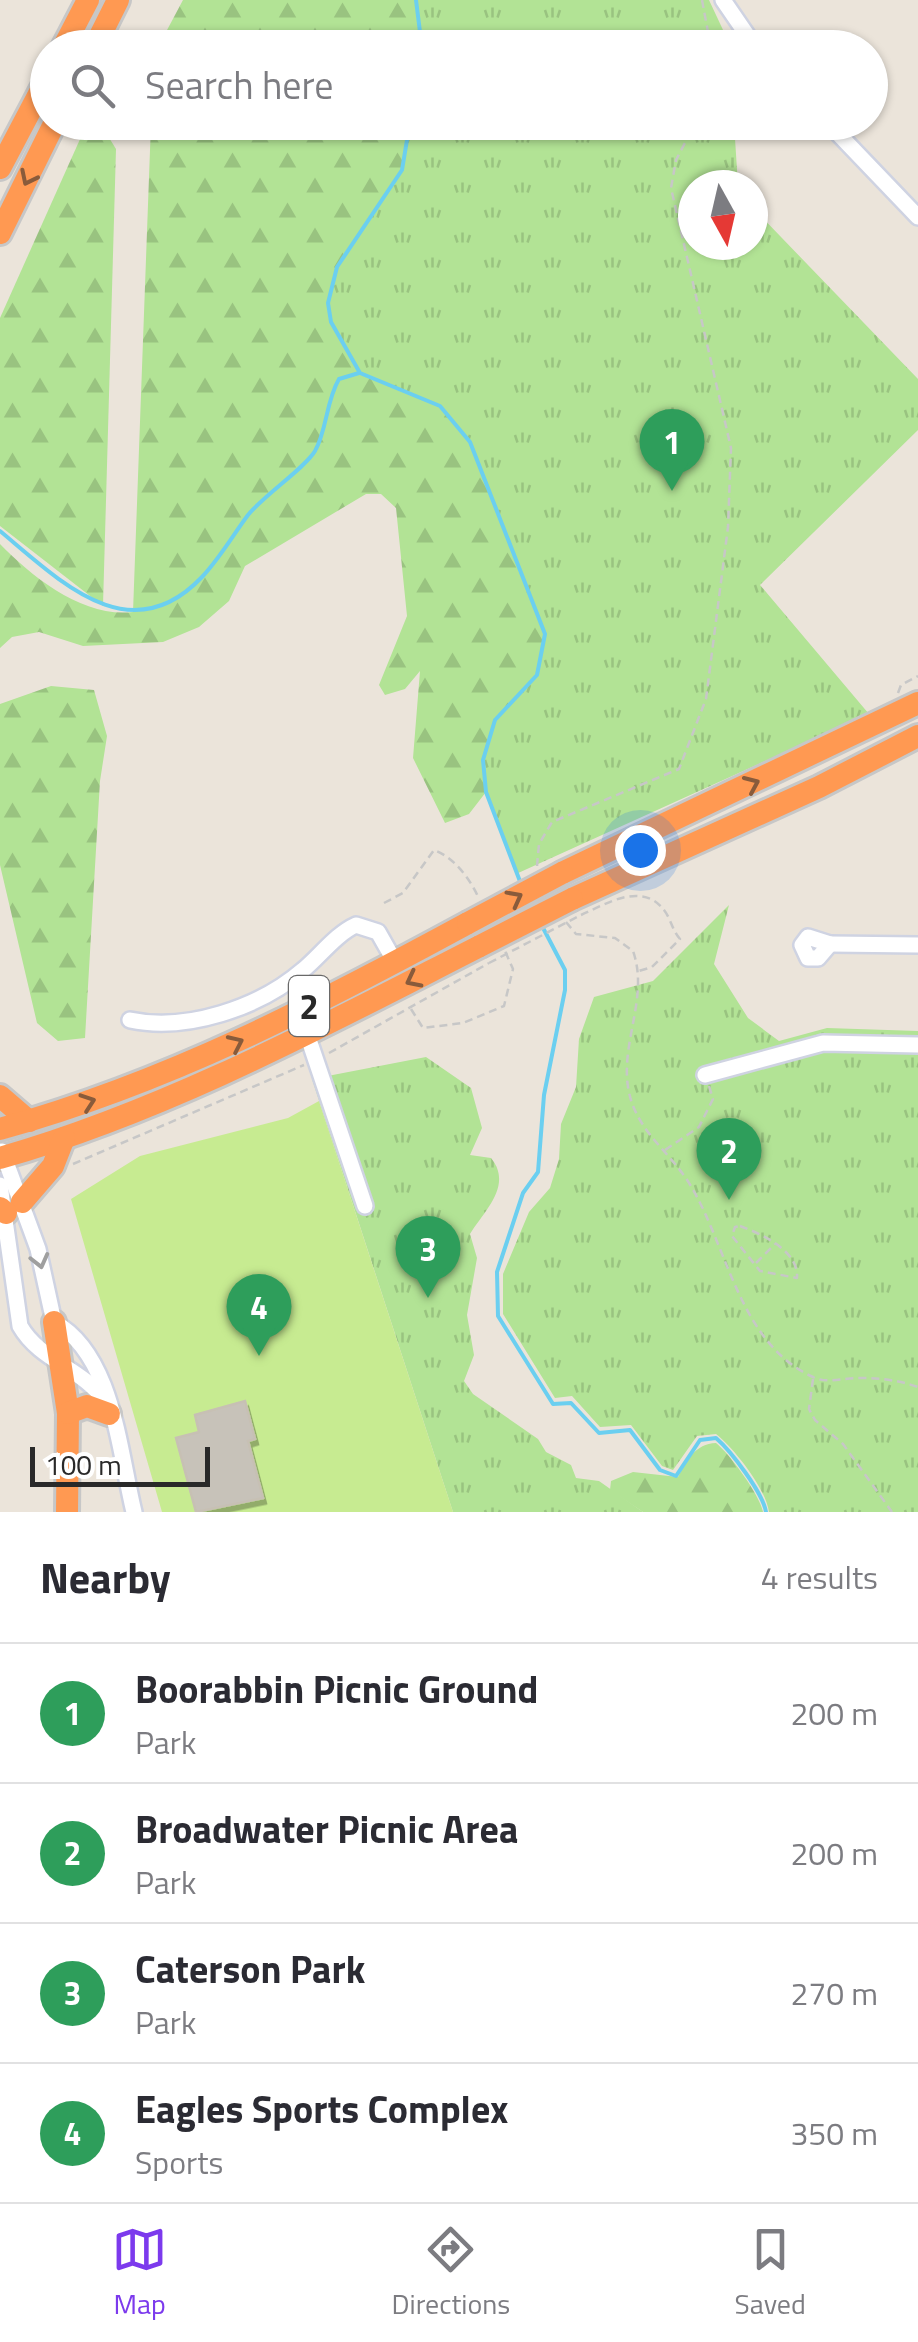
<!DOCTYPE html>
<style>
:root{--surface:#fff;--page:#f2f2f3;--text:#2b2b33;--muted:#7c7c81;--line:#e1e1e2;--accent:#7c3aed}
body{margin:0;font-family:"Titillium Web",sans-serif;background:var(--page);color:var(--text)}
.compass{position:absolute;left:678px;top:170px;width:90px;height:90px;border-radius:50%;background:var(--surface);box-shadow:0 2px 8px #0004;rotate:172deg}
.scale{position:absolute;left:30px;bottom:25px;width:180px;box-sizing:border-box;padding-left:10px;border:5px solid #292929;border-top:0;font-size:28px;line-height:35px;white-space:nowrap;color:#292929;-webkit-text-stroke:8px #fff;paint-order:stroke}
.you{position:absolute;left:640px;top:850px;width:35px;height:35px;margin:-25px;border:8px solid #fff;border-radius:50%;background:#1a73e8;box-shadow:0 0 0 15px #1a73e833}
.badge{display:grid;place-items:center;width:65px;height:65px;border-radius:50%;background:var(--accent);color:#fff;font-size:32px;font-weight:700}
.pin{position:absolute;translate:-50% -82px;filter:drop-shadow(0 2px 5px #0008)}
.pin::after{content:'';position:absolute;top:52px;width:35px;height:30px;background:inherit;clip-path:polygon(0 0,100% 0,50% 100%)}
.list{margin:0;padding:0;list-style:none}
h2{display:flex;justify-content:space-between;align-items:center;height:130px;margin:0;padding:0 40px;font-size:42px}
h2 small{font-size:32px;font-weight:400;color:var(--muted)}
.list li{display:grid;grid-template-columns:65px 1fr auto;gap:30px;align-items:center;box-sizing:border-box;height:140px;padding:0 40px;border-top:2px solid var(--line)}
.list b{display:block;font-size:38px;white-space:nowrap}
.list p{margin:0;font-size:32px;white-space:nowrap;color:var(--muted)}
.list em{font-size:32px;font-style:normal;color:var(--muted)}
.icon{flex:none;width:55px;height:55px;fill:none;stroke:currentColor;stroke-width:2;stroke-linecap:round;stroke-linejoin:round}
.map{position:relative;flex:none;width:918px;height:1512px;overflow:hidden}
.search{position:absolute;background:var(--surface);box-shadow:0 2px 8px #0004;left:30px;right:30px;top:30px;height:110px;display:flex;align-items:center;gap:25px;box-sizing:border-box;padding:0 35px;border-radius:55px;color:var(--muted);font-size:38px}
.sheet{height:690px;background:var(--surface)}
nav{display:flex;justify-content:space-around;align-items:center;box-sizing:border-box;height:140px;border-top:2px solid var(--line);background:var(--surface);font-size:28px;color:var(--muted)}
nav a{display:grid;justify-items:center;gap:5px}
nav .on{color:var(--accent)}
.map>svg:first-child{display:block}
</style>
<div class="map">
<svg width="918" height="1512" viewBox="0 0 918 1512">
<defs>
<pattern id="forest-firs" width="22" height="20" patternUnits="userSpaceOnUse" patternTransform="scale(2.5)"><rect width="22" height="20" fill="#b2e395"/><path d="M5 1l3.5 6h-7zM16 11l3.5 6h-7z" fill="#99c380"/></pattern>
<pattern id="park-tufts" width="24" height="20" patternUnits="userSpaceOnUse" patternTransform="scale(2.5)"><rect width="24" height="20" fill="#b2e395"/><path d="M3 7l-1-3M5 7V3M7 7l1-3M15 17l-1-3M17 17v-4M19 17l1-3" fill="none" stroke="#99c380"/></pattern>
<filter id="shadow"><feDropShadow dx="3" dy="5.5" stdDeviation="0" flood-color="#0004"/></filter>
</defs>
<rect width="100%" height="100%" fill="#ebe4da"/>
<!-- forest -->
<g fill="url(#forest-firs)">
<path d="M183 0H416L422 47H158Z"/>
<path d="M100 123 116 149 103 606 0 526V318L85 128Z"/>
<path d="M151 123H410L402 170 337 267 328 303 331 322 360 373 440 406 470 442 545 634 537 675 495 720 483 760 486 792 469 814 445 823 413 758 420 671 405 689 385 695 379 685 407 616 396 508 381 494H366L245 566 229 601 199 627 163 642 83 646 39 632 12 637 0 648V544C33 578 84 618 133 612Z"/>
<path d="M51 686 94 690 107 736 100 781 85 1038 58 1041 37 1023 0 865V704Z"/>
<path d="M716 1443C729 1453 760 1495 763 1512H643L610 1490 611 1481 633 1472 678 1477C687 1460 695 1444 716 1443Z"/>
</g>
<!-- park -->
<g fill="url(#park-tufts)">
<path d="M416 0H709L731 47H422Z"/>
<path d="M410 123H734L738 185H693V245H753V208L918 379V430L760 585 869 714 516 874 486 792 483 760 495 720 537 675 545 634 470 442 440 406 360 373 331 322 328 303 337 267 402 170Z"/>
<path d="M729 905 714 964 748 1018 779 1041 827 1028 918 1031V1512H769C766 1489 734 1448 716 1434L697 1436 673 1470 662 1466 631 1425 600 1427 572 1396 555 1398 503 1314V1274L529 1212 550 1188 559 1159 561 1124 576 1087 579 1039 594 997 653 981Z"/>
<path d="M426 1057 471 1088 482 1128 470 1155 491 1158C513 1185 485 1210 470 1234L477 1258 467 1315 474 1355 464 1381 473 1394 538 1439 546 1452 571 1465 576 1478 599 1481 643 1512H453L312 1079Z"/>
</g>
<!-- pitch -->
<path fill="#c7eb91" d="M319 1101 453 1512H162L71 1199 140 1156 288 1118Z"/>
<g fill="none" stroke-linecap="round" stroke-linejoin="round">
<!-- stream -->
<g stroke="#6bcff0" stroke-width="4">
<path d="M416 0 422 48"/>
<path d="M410 122 402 170 337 267 328 303 331 322 360 373 440 406 470 442 545 634 537 675 495 720 483 760 486 792 521 884"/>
<path d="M0 531C60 581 130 653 202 577 220 558 233 535 248 515 264 495 305 468 315 451 327 430 326 401 339 379L359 373"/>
<path d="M541 924 565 970V990L544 1095 538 1172 523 1193 497 1272 498 1316 553 1404 571 1403 599 1433 630 1430 660 1470 676 1476 700 1440 716 1438C731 1451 763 1493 766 1512"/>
</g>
</g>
<!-- building -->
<path fill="#c7c2b9" stroke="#c7c0b4" stroke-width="2.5" filter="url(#shadow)" d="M245 1401 255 1439 248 1441 263 1498 196 1512 176 1438 199 1432 195 1415Z"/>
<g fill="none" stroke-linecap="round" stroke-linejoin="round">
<!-- minor casing -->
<g stroke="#cfd3e2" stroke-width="20">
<g id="minor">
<path d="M723 0 756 48"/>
<path d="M827 122 918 217"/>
<path d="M808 937 830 944 818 958H808L802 945Z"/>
<path d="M830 944 918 945"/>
<path d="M130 1020C186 1032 259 1008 303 970 320 956 336 934 356 925L378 932 395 962"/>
<path d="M307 1034 365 1206"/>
<path d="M705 1075 823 1043 918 1045"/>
<path d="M2 1151 38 1249 54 1322C113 1354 119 1451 134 1512"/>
<path d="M0 1185 20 1326C40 1361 82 1368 105 1401"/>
</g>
</g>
<!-- highway casing -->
<g stroke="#c7c7c7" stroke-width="28">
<g id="highway">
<path d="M63 48 88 0"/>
<path d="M94 48 118 0"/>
<path d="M0 168 48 77"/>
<path d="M0 233 55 122"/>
<path d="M562 873 918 703"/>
<path d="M572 899 819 787 918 736"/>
<path d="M0 1096 29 1121"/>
<path d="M0 1129C167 1083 317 1005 468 923"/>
<path d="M0 1158C168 1110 325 1025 480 946"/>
<path d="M22 1202 53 1166 64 1138"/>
<path d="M0 1208 6 1213"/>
<path d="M54 1322 68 1413 67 1512"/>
<path d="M68 1413 87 1406 109 1414"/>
</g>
</g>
<!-- path -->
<g stroke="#c7c7c7" stroke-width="2.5" stroke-dasharray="8 5" stroke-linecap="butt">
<path d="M702 0 711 48"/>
<path d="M898 693 901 685 918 676"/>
<path d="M537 866 539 844 552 822 679 769 706 699 728 527 731 448 671 188 676 160 696 122"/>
<path d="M384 903 403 893 434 850C454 857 471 880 479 899"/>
<path d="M581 915C606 904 642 881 664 910 671 919 672 930 680 939L652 967 639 971"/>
<path d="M566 922 576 934 615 938 633 951C649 996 621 1041 628 1087 635 1132 671 1151 692 1188 728 1249 740 1344 813 1377 827 1384 843 1378 858 1378 879 1378 898 1380 918 1387"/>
<path d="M411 1009 423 1028 463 1023 504 1006 513 969 505 951"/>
<path d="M329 1053 489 963"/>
<path d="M665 1150 699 1127 713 1099 709 1086"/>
<path d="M73 1164 304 1065"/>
<path d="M740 1226C762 1234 799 1251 797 1278L760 1271 732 1236 735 1227Z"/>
<path d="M756 1263 775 1244"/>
<path d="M813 1379 809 1409 815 1420 843 1444 892 1512"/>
</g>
<!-- minor -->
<use href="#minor" stroke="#fff" stroke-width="15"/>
<!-- highway -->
<use href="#highway" stroke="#ff9952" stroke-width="22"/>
<!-- highway-bridge casing -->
<g stroke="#c7c7c7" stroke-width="28" stroke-linecap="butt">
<g id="highway-bridge">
<path d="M468 923 562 873"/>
<path d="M480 946 572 899"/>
</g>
</g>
<!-- path-bridge -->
<path stroke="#c7c7c7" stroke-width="2.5" stroke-dasharray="8 5" stroke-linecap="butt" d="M489 963 581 915"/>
<!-- highway-bridge -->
<use href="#highway-bridge" stroke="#ff9952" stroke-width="22"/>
</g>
<!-- one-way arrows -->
<defs><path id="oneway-chevron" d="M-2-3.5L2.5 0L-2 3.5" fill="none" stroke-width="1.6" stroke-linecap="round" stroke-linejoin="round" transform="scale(2.5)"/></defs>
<g stroke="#895b3b">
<use href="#oneway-chevron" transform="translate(28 178) rotate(116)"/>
<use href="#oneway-chevron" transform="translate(752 784) rotate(-24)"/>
<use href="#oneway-chevron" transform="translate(515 898) rotate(-28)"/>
<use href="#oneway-chevron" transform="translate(413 980) rotate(153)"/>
<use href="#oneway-chevron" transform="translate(236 1043) rotate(-25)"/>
<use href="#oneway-chevron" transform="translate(88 1102) rotate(-19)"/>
</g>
<use stroke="#9f9f9f" href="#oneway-chevron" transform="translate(40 1261) rotate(76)"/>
<g text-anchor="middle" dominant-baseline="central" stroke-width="8" stroke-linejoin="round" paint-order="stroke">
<!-- shield labels -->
<rect fill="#fff" stroke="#696969" stroke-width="2.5" x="289" y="976" width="40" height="60" rx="8"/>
<g font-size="35" font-weight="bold" fill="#292929">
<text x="309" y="1006">2</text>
</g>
</g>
</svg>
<svg class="compass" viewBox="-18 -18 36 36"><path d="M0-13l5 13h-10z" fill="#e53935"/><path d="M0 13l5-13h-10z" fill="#7c7c81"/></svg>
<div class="scale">100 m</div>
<div class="you"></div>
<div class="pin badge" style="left:672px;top:491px;background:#2e9e5b">1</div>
<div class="pin badge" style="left:729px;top:1200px;background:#2e9e5b">2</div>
<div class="pin badge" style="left:428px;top:1298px;background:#2e9e5b">3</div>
<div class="pin badge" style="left:259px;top:1356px;background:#2e9e5b">4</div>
<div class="search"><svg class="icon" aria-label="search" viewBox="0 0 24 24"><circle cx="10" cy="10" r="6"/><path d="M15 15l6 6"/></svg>Search here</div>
</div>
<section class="sheet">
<h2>Nearby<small>4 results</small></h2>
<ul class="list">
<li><span class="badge" style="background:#2e9e5b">1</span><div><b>Boorabbin Picnic Ground</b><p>Park</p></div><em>200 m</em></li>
<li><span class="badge" style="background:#2e9e5b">2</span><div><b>Broadwater Picnic Area</b><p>Park</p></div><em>200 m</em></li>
<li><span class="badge" style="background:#2e9e5b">3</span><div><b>Caterson Park</b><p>Park</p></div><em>270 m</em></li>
<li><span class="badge" style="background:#2e9e5b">4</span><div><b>Eagles Sports Complex</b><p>Sports</p></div><em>350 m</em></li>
</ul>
</section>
<nav>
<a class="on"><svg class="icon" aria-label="map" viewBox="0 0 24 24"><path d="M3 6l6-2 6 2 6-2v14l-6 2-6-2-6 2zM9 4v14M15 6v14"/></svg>Map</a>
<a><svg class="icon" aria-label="directions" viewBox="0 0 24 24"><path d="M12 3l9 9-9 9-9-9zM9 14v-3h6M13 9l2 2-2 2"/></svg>Directions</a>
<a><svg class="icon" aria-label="saved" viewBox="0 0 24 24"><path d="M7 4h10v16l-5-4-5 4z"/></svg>Saved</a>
</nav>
